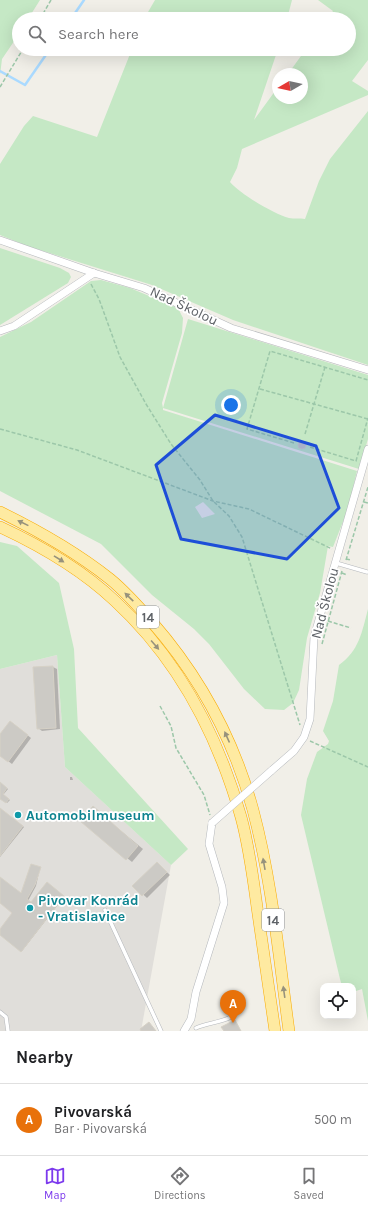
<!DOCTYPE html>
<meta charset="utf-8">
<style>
:root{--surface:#fff;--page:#f2f2f2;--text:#202124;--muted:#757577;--line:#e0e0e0;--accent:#7c3aed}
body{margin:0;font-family:Karla,sans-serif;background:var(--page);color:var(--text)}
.controls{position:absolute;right:12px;bottom:12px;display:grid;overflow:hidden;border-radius:8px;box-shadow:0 4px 16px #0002}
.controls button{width:36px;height:36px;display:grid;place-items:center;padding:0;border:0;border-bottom:1px solid var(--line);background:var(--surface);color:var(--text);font:20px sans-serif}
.compass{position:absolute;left:272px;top:68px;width:36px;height:36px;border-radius:50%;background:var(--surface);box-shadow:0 4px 16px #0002;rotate:261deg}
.you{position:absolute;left:231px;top:405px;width:14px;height:14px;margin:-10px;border:3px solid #fff;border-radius:50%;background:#1a73e8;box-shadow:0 0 0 6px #1a73e833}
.badge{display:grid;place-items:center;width:26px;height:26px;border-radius:50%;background:var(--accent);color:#fff;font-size:13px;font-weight:700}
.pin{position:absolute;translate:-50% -33px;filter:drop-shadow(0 1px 2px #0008)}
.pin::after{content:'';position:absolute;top:21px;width:14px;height:12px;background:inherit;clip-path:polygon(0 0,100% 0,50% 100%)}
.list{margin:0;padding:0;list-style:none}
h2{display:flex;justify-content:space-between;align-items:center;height:52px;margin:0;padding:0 16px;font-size:17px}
h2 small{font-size:13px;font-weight:400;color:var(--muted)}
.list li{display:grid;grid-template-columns:26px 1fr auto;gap:12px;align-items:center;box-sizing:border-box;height:72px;padding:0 16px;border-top:1px solid var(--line)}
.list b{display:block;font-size:15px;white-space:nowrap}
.list p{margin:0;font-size:13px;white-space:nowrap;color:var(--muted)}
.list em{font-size:13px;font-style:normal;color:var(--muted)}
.icon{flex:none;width:22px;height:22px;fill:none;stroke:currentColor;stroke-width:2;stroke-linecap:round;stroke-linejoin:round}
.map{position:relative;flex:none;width:368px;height:1031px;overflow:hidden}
.search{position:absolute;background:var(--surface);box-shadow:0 4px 16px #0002;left:12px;right:12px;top:12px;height:44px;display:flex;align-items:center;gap:10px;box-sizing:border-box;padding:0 14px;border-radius:22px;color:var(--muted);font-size:15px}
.sheet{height:124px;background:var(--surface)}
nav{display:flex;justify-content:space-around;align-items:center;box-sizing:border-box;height:56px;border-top:1px solid var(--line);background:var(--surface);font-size:11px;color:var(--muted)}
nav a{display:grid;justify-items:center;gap:2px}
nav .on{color:var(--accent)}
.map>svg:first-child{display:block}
</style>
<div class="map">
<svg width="368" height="1031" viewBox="0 0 368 1031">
<rect width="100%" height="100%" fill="#f1efe8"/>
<!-- industrial -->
<path fill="#e0deda" d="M57 655 65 767 171 865 141 1031H0V669Z"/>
<!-- green -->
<g fill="#c5e8c5" fill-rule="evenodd">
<path d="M0 0H40L28 19H19V34L2 59 0 75Z"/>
<path d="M155 0H292L287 19H144Z"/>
<path d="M318 0H368V60L352 81 368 91V95L242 149 237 168 230 182C240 194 274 214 289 218 294 219 300 218 305 219L319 181 330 159 368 111V365L233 320 152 285 27 246 0 235V164L24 126 33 116 97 137 132 49H278L254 120 278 87V98H302V74H288L306 49H349V19H328L333 11Z"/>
<path d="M0 248 60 268 69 273 71 277 68 283 0 325Z"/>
<path d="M101 280 130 288 178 308 183 318 182 333 162 403 163 408 188 319 368 375V439L359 469 163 408V410L357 471 348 509 333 547 328 546 320 593 307 638 299 690 293 703 284 710 265 709 244 689 209 644 194 629 152 595 101 544 0 491V337L31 322 91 281ZM203 502 215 514 202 518 195 507Z"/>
<path d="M0 542 17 546 59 583 74 649 78 728 188 849 171 865 65 767 57 655 0 669Z"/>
<path d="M368 609V1021L362 989 353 992V986H342L340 979 301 815 307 779 317 752 328 744 329 741 323 731 333 701 339 665C359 651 362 632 368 609Z"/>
</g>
<!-- shadow -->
<g fill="#0003">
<path d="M301 442 306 444 304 448 299 446Z"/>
<path d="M53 667 57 669 60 729 42 731 38 728Z"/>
<path d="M11 722 31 738 12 764 0 755V736Z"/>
<path d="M70 777H72L73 780H70Z"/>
<path d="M0 783 8 789 3 795 10 800 7 803 0 798Z"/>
<path d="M93 808 143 849 132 862 82 821Z"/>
<path d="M0 809 24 827 0 857Z"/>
<path d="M157 863 170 875 147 898 134 886Z"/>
<path d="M40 868 36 886 28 901 31 903 47 883 64 897 22 951 0 934V931L14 913 0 902V878L22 895Z"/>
</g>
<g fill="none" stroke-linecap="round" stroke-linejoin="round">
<!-- stream -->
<g stroke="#aadaff" stroke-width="2.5">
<path d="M71 19 84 0"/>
<path d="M0 71 25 85 50 49"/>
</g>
</g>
<!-- building -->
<g fill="#cccac5" stroke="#d6d1c6">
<circle cx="302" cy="445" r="4"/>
<path d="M53 666 56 728 37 729 33 667Z"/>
<path d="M10 721 28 735 8 762 0 756V734Z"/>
<path d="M0 782 7 788 3 794 9 799 6 803 0 799Z"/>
<path d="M93 806 138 846 126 860 80 821Z"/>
<path d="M0 808 23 826 0 856Z"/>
<path d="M157 862 167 872 142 896 132 886Z"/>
<path d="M31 864 41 867 35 885 27 899 31 902 47 882 64 896 21 952 0 935V929L12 913 0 903V877L21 893Z"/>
<path d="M235 1020 241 1031H224L221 1027Z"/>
<path d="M149 1022 156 1031H141L140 1029Z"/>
</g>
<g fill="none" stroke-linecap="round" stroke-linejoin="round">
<!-- service casing -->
<g stroke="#b5b8bc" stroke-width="4.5">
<g id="service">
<path d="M336 563 367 572"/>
<path d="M105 910 161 1031"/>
<path d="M0 1012 6 1017 8 1031"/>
<path d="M196 1028C207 1023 219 1023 231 1017"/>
</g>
</g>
<!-- minor casing -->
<g stroke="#b5b8bc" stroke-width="8">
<g id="minor">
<path d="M0 240 94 273 144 288 231 328 368 370"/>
<path d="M0 331 14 326 94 273"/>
<path d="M271 771 294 751 304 737 310 719 314 637 368 449"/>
<path d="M184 1031 191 1019 196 992 224 903 222 887 209 844 212 823"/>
</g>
</g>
<!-- trunk casing -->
<g stroke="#f9ab00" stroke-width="12">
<g id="trunk">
<path d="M0 512C39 531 76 552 110 579 126 592 139 607 152 622 200 677 234 740 253 810 272 881 279 958 289 1031"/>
<path d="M0 527C41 546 82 570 115 601 178 659 218 736 241 817 249 846 253 877 257 907 263 948 269 990 275 1031"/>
</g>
</g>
<!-- path -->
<g stroke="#9cc7a9" stroke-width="1.5" stroke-dasharray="4 2" stroke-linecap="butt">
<path d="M40 19 51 0"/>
<path d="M0 87 23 49"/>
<path d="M91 284 99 299 120 357 146 404 171 444 200 480 213 501 229 516 242 537 300 725"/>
<path d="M260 389 368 419"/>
<path d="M0 429 77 450 213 501 249 509 332 549"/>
<path d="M305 434 325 367"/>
<path d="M294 443 247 429 270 351 368 380"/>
<path d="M310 447 356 461 368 418"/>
<path d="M364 502 368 503"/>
<path d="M346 559 351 560"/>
<path d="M346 560 368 487"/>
<path d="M342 573 347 575"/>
<path d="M328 621 351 628"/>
<path d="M322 644 342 571"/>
<path d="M160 706 171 726 176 748 204 795 210 815"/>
<path d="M310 741 368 767"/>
</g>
<!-- service -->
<use href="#service" stroke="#fff" stroke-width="3.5"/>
<!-- minor -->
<use href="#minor" stroke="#fff" stroke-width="7"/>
<!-- trunk -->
<use href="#trunk" stroke="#feeaa1" stroke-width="11"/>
<!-- minor-bridge casing -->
<g stroke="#b5b8bc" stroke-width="8" stroke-linecap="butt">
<path id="minor-bridge" d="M212 823 271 771"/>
</g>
<!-- minor-bridge -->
<use href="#minor-bridge" stroke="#fff" stroke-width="7"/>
</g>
<!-- one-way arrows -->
<defs><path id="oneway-solid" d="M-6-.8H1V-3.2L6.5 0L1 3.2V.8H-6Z"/></defs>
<g fill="#97927c">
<use href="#oneway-solid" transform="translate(23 523) rotate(-154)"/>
<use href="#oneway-solid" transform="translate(59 559) rotate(32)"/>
<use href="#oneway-solid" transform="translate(129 597) rotate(-136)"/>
<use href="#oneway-solid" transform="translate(155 645) rotate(49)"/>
<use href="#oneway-solid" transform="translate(227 737) rotate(-114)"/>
<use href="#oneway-solid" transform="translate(264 864) rotate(-100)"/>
<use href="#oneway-solid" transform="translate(284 992) rotate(-98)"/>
</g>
<!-- marked area -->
<path fill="#1d4ed8" fill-opacity="0.2" stroke="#1d4ed8" stroke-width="3" stroke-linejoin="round" d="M215 415 316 446 339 508 287 559 181 539 156 465Z"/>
<!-- markers -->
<g fill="#0f9aa8" stroke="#fff" stroke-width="1.5">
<circle cx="18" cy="815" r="4"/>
<circle cx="30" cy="908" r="4"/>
</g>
<g text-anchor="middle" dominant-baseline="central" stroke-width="3.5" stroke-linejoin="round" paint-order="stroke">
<!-- shield labels -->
<g fill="#fff" stroke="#8f9295" stroke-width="1">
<rect x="137" y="606" width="22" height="22" rx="3"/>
<rect x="262" y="909" width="22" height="22" rx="3"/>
</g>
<g font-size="13" font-weight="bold" fill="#5f6368">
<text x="148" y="617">14</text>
<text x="273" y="920">14</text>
</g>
<!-- street labels -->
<g font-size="14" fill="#5f6368" stroke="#fff">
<text transform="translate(184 306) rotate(25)">Nad Školou</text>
<text transform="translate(325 603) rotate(-75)">Nad Školou</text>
</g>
<!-- culture labels -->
<g font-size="14" font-weight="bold" fill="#0d838f" stroke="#fff" text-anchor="start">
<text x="26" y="815">Automobilmuseum</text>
<text x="38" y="900">Pivovar Konrád<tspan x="38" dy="16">- Vratislavice</tspan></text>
</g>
</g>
</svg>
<div class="controls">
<button><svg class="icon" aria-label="locate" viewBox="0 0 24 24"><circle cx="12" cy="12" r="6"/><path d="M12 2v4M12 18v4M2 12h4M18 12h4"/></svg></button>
</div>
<svg class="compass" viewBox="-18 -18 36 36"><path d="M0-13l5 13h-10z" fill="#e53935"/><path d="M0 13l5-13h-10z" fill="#757577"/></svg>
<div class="you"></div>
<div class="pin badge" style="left:233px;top:1023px;background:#e8710a">A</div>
<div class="search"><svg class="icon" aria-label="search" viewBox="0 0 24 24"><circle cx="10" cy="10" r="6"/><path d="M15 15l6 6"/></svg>Search here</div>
</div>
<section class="sheet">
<h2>Nearby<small></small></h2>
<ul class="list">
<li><span class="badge" style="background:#e8710a">A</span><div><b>Pivovarská</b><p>Bar · Pivovarská</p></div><em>500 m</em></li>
</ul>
</section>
<nav>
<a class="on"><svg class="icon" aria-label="map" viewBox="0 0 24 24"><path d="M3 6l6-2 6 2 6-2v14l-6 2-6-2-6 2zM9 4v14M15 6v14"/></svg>Map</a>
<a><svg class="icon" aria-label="directions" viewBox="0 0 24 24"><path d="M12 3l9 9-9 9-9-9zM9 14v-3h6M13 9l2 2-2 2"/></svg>Directions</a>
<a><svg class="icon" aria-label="saved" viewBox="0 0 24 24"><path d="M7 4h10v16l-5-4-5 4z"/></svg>Saved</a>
</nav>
